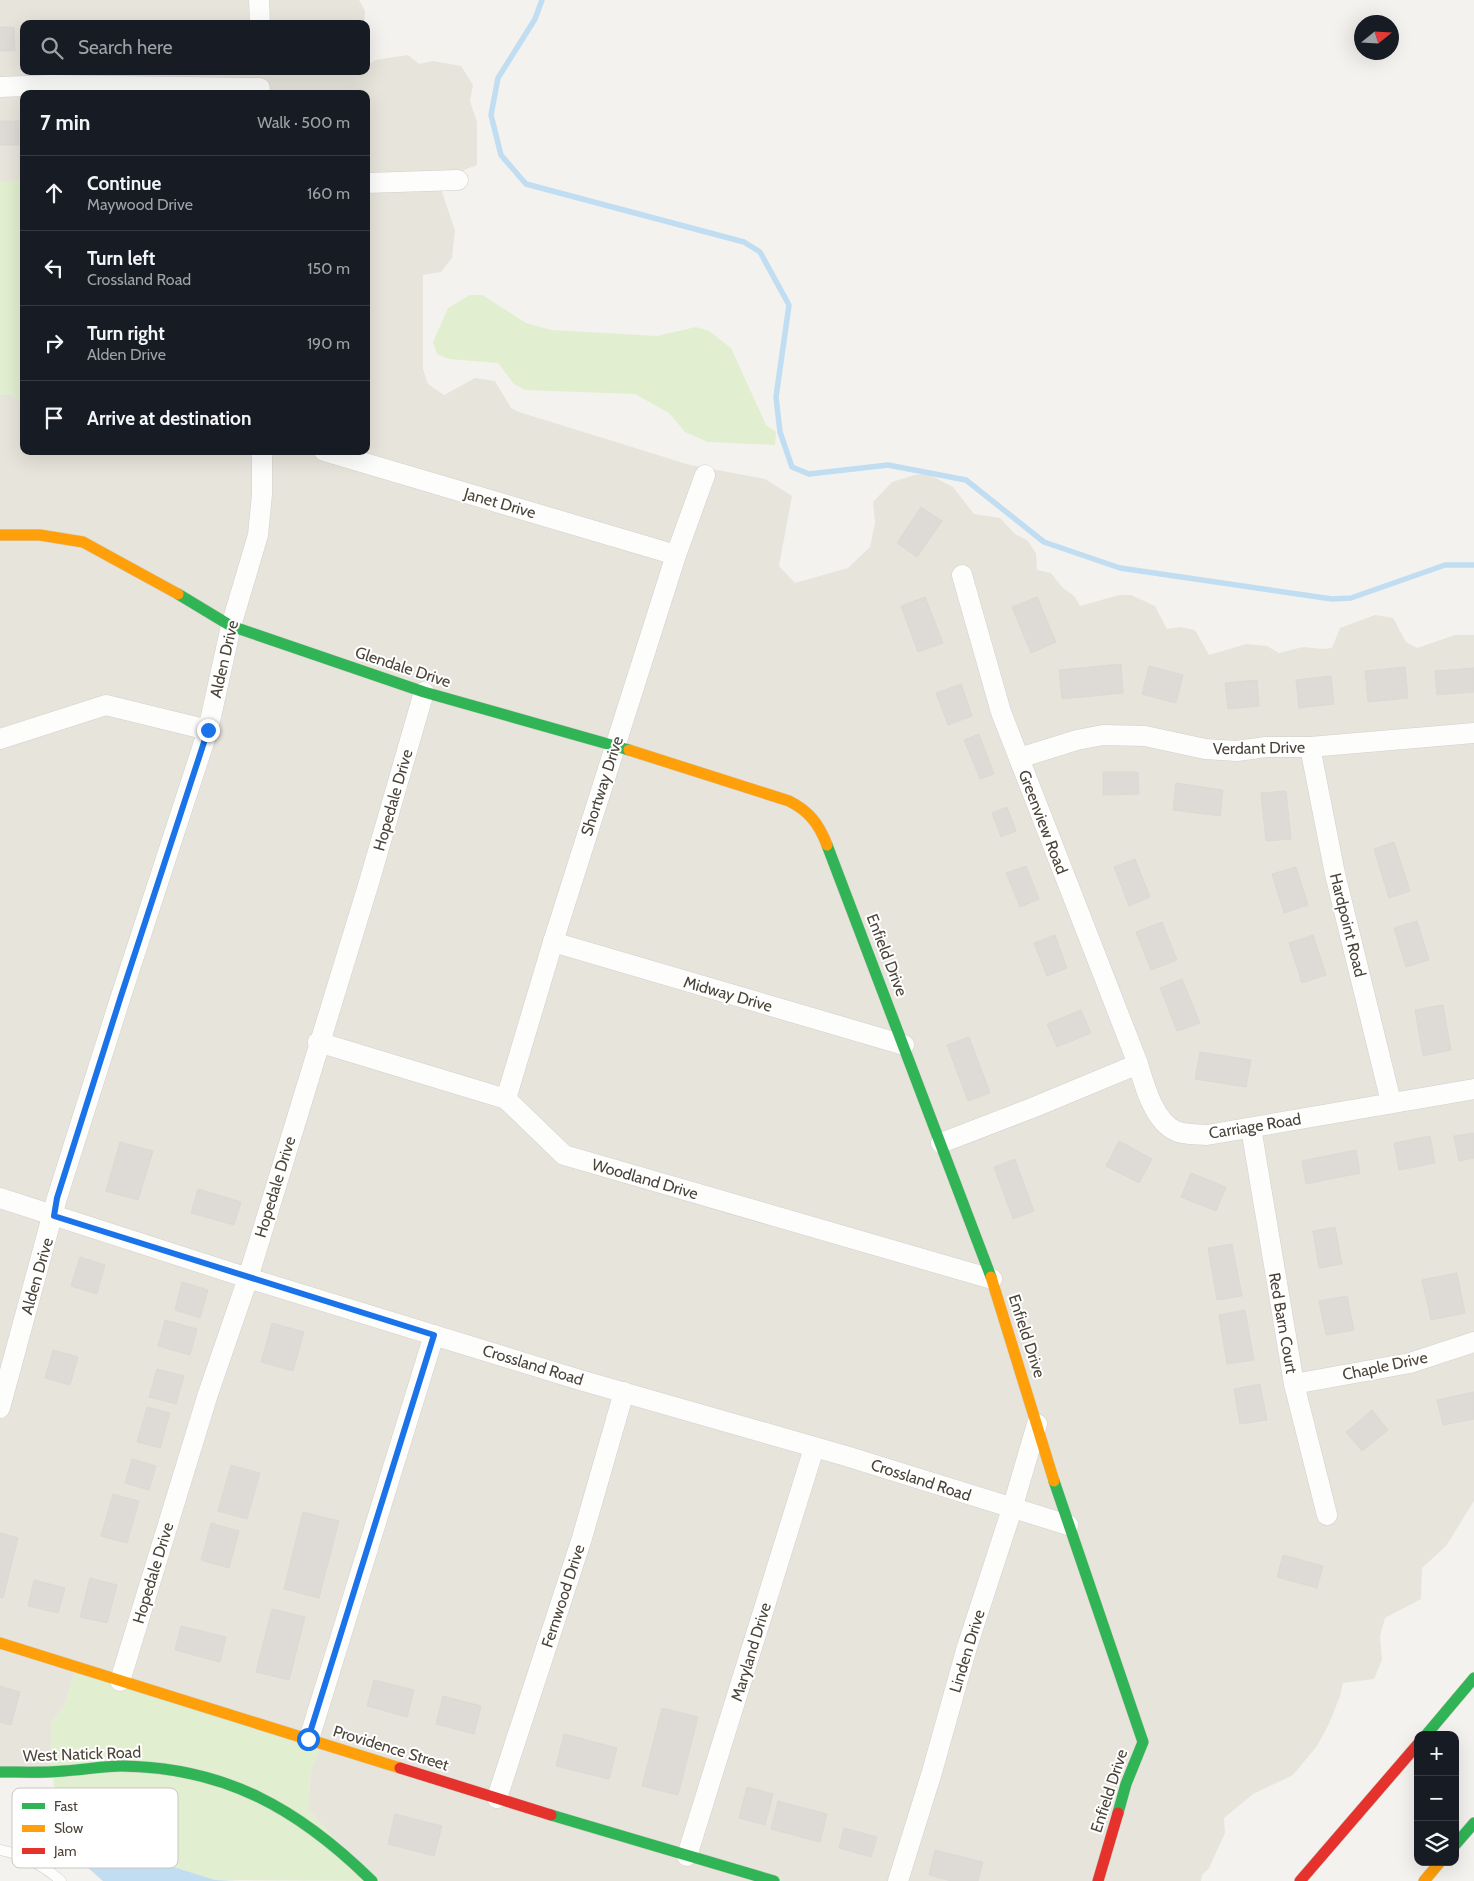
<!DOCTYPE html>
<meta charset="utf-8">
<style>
:root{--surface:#171b24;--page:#20242c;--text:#f1f3f6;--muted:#9ea1a6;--line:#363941}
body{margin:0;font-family:Cabin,sans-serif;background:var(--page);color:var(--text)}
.controls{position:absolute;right:15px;bottom:15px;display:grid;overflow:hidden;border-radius:10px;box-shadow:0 5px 20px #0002}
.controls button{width:45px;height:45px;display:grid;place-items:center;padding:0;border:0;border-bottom:1px solid var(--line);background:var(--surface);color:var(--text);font:25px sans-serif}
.compass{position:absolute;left:1354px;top:15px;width:45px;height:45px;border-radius:50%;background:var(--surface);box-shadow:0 5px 20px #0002;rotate:72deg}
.stop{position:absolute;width:15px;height:15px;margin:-11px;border:4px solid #1a73e8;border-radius:50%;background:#fff}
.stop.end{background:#1a73e8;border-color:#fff;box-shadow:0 1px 5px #0008}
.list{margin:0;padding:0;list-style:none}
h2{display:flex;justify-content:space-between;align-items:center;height:65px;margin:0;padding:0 20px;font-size:21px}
h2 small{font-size:16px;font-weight:400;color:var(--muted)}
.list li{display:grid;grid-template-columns:32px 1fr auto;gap:15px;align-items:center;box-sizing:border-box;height:75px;padding:0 20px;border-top:1px solid var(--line)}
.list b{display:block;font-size:19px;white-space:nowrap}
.list p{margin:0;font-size:16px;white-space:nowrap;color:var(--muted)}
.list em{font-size:16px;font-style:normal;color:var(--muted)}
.icon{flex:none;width:28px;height:28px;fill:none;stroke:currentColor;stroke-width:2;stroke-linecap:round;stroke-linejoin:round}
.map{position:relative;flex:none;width:1474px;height:1881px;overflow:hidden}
.search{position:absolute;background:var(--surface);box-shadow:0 5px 20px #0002;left:20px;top:20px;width:350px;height:55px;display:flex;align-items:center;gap:12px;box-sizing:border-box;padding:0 18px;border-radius:10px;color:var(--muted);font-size:19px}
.panel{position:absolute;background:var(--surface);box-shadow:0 5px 20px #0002;left:20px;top:90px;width:350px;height:365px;border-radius:10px}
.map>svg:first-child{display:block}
</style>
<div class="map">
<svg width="1474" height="1881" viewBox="0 0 1474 1881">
<rect width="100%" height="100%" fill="#f4f2ee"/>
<!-- residential -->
<path fill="#e7e4dc" d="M0 0H359L365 11 364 24H24V71H366V66L375 60 408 55 419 64 433 61 461 66 473 85 470 101 477 122V165L449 176 443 185 442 192 455 230 452 258 441 272 423 275V369L428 384 444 395 475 378 495 381 511 408 519 412 690 465 765 479 792 496 779 566 795 583 848 568 870 547 875 523 873 502 892 482 915 475 928 474 953 487 974 514 1000 518 1015 534 1027 540 1036 553 1037 570 1051 573 1062 587 1075 597 1080 606 1119 595H1131L1155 606 1167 629 1180 627 1195 630 1209 655 1246 644 1267 646 1279 653 1303 647 1323 649 1332 648 1340 628 1375 615 1393 618 1406 642 1417 648 1455 635H1474V1501L1446 1546 1422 1568 1421 1599 1385 1618 1380 1636 1382 1660 1374 1679 1343 1683 1340 1696 1329 1724 1317 1746 1293 1775 1253 1794 1224 1818 1225 1833 1209 1868 1202 1875 1201 1881H373L308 1809 311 1770 321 1746 76 1668 64 1706 51 1723V1771L0 1772V395L8 394 24 404V451H366V94H24V180L0 182Z"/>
<!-- green -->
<g fill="#e1eecf">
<path d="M20 179 24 180V404L8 394 0 395V182Z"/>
<path d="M470 295H482L526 323 551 330 657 336 696 327 709 331 731 348 766 425 776 432 775 445 708 442 685 432 669 413 635 394 525 390 514 384 498 363 449 359 437 354 433 342 448 308Z"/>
<path d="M76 1668 321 1746 311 1770 308 1809 373 1881 215 1880 155 1861 104 1838H90L84 1830 57 1815 53 1776 51 1771V1723L64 1706Z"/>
</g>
<!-- water -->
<path fill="#c0ddf1" d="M90 1838H104L155 1861 215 1880 236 1881H103L86 1866 76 1849 78 1841Z"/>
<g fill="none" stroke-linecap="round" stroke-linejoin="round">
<!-- stream -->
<path stroke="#c0ddf1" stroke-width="5.5" d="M542 0 535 19 498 78 491 115 501 155 526 184 744 242 760 252 789 305 776 397 780 432 792 467 809 474 888 465 966 480 1044 542 1120 568 1332 599 1351 598 1445 565H1474"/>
</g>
<!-- building -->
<g fill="#dedbd6" stroke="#dcd9d4">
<path d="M0 27H14L15 51H0Z"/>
<rect x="0" y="121" width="19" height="24"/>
<path d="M921 507 942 521 917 557 897 543Z"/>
<path d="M925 597 943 643 918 652 901 606Z"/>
<path d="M1037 597 1056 642 1031 653 1012 607Z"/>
<path d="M1121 664 1123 693 1062 699 1059 670Z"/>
<path d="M1149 666 1183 675 1176 703 1142 694Z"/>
<path d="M1405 667 1408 698 1368 702 1365 671Z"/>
<path d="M1474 668V692L1437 695 1435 671Z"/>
<path d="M1331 676 1334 704 1299 708 1296 680Z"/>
<path d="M1257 680 1259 706 1228 709 1225 683Z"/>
<path d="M961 684 972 716 948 725 936 693Z"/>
<path d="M979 734 994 774 980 779 964 740Z"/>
<path d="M1103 772H1138L1139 794 1103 795Z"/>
<path d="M1176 783 1223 790 1220 816 1173 810Z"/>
<path d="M1286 791 1291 839 1266 841 1261 793Z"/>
<path d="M1007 807 1016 831 1001 837 992 813Z"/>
<path d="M1394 842 1410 891 1389 898 1374 849Z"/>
<path d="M1135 859 1150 897 1129 906 1114 867Z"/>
<path d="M1026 866 1039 899 1020 907 1006 873Z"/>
<path d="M1296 867 1308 905 1284 913 1272 874Z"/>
<path d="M1417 921 1429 960 1406 967 1394 928Z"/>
<path d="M1162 922 1177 960 1151 970 1136 932Z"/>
<path d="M1055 935 1067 968 1047 976 1034 943Z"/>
<path d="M1313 935 1326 975 1302 983 1289 943Z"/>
<path d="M1182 979 1200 1023 1177 1031 1160 988Z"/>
<path d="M1443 1005 1451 1050 1423 1056 1415 1010Z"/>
<path d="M1081 1010 1091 1033 1057 1047 1047 1024Z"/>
<path d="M969 1037 990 1093 968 1101 947 1045Z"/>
<path d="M1200 1052 1251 1060 1246 1087 1195 1079Z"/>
<path d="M1474 1133V1158L1459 1161 1454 1136Z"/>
<path d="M1430 1136 1435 1163 1399 1170 1394 1143Z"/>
<path d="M1119 1141 1152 1159 1139 1183 1106 1166Z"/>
<path d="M120 1142 153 1151 138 1200 106 1191Z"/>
<path d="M1356 1150 1360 1173 1306 1184 1302 1161Z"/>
<path d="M1015 1159 1034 1211 1013 1219 994 1167Z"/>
<path d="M1191 1173 1226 1187 1216 1211 1181 1197Z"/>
<path d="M198 1189 241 1202 234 1225 191 1213Z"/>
<path d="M1335 1227 1342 1264 1319 1268 1313 1231Z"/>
<path d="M1232 1244 1242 1296 1217 1300 1208 1248Z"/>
<path d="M80 1257 105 1265 97 1294 71 1286Z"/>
<path d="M1457 1273 1465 1313 1431 1320 1422 1280Z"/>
<path d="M182 1282 208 1290 200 1318 175 1310Z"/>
<path d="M1347 1296 1354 1330 1326 1335 1319 1301Z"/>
<path d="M1245 1310 1254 1360 1227 1364 1219 1315Z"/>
<path d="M165 1320 197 1329 190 1355 158 1346Z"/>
<path d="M272 1323 304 1332 293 1371 261 1362Z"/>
<path d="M53 1350 78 1357 70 1385 45 1378Z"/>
<path d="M157 1369 184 1376 176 1404 149 1397Z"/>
<path d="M1260 1384 1267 1420 1240 1424 1234 1389Z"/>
<path d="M1474 1392V1419L1443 1425 1437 1400Z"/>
<path d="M147 1407 170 1413 160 1448 137 1442Z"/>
<path d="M1372 1410 1388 1430 1362 1451 1346 1432Z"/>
<path d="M132 1459 156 1466 149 1490 125 1483Z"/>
<path d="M231 1465 260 1473 247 1519 218 1511Z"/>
<path d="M113 1494 139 1501 127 1543 101 1536Z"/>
<path d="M303 1512 339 1521 319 1598 284 1589Z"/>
<path d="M211 1523 239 1531 229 1568 201 1560Z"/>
<path d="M0 1533 18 1538 3 1598 0 1597Z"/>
<path d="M1283 1555 1323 1566 1317 1588 1277 1577Z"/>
<path d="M90 1578 117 1585 107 1623 80 1617Z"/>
<path d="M34 1580 65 1588 58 1613 28 1606Z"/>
<path d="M272 1609 305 1617 289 1680 256 1672Z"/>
<path d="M181 1626 226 1637 220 1662 175 1650Z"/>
<path d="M374 1680 414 1690 407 1717 367 1706Z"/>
<path d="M0 1686 20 1692 11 1725 0 1722Z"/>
<path d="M443 1696 481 1706 474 1734 436 1724Z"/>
<path d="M662 1708 698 1717 678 1795 642 1786Z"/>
<path d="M564 1734 617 1748 609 1779 556 1766Z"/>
<path d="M747 1787 773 1794 765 1825 739 1818Z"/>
<path d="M778 1801 827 1814 820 1842 771 1829Z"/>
<path d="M395 1814 442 1826 434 1856 388 1844Z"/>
<path d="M844 1828 877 1837 871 1857 839 1848Z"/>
<path d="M935 1850 983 1862 978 1881H951L929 1875Z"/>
</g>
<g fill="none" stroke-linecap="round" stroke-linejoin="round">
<!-- lane casing -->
<g stroke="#d2d0cb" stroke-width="11">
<path id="lane" d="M0 1850C24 1855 43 1865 61 1881"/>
</g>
<!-- street casing -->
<g stroke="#d2d0cb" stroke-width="21">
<g id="street">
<path d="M259 0 260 24"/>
<path d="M0 87 50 85 260 88"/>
<path d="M366 183 458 180"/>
<path d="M324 451 676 555"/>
<path d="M962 575 1001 712 1138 1064C1144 1084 1154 1122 1176 1131 1184 1135 1197 1134 1207 1135L1474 1089"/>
<path d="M0 739 106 705 208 730"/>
<path d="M1310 747 1335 874 1391 1102"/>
<path d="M1019 758 1077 740 1103 735 1145 736 1205 749 1237 751 1266 747H1310L1474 733"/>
<path d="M553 942 904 1045"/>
<path d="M318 1042 506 1099 564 1155 992 1279"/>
<path d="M506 1099 553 942 676 555 705 475"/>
<path d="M1251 1128 1294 1384 1327 1515"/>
<path d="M941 1143 1032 1108 1138 1064"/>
<path d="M0 1198 248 1278 580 1380 846 1456 1068 1525"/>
<path d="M1294 1384 1410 1363 1474 1342"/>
<path d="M0 1408 57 1198 121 996 208 730 231 626 258 535 262 494V451"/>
<path d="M120 1681 208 1394 248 1278 370 879 424 692"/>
<path d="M309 1739 434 1335"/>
<path d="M497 1798 582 1538 624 1392"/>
<path d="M687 1856 814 1448"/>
<path d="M898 1881 932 1772 967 1647 1012 1509 1037 1424"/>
</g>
</g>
<!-- fast casing -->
<g stroke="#d3cfc5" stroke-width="12">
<g id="fast">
<path d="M178 594 231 626 424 692 629 750"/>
<path d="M827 845 991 1277"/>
<path d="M1054 1481 1143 1742 1126 1784 1118 1813"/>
<path d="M1426 1735 1474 1678"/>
<path d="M0 1772C21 1772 43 1773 64 1771 83 1770 102 1766 121 1766 225 1767 299 1809 372 1881"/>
<path d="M551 1815 774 1881"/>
<path d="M1455 1845 1474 1823"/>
</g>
</g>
<!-- slow casing -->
<g stroke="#d3cfc5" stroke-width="12">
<g id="slow">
<path d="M0 535H40L83 542 178 594"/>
<path d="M629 750 789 801C809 811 819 824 827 845"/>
<path d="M991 1277 1054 1481"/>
<path d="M0 1643 400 1768"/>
<path d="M1424 1881 1440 1862"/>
</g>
</g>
<!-- jam casing -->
<g stroke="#d3cfc5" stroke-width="12">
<g id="jam">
<path d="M400 1768 551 1815"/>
<path d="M1098 1881 1118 1813"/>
<path d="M1300 1881 1418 1744"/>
</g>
</g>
<!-- lane -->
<use href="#lane" stroke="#fdfdfc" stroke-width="10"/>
<!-- street -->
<use href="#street" stroke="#fdfdfc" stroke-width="20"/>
<!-- fast -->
<use href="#fast" stroke="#30b455" stroke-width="11"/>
<!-- slow -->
<use href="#slow" stroke="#ff9f0a" stroke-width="11"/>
<!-- jam -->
<use href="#jam" stroke="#e5322d" stroke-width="11"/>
</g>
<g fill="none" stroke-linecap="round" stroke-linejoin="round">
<!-- route -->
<path stroke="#1a73e8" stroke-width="6" d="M208 730 121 996 57 1198 54 1216 434 1335 308 1739"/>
</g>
<g text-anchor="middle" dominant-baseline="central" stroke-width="4" stroke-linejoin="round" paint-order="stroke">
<!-- street labels -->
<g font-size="16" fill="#4b4439" stroke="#fff">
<text transform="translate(500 503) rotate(16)">Janet Drive</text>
<text transform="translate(224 659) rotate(-77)">Alden Drive</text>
<text transform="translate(403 667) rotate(18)">Glendale Drive</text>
<text transform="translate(1259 748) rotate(-1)">Verdant Drive</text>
<text transform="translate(602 786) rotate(-72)">Shortway Drive</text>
<text transform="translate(393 800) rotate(-74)">Hopedale Drive</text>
<text transform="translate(1043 822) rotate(69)">Greenview Road</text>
<text transform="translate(1348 925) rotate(76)">Hardpoint Road</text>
<text transform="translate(887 955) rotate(69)">Enfield Drive</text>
<text transform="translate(728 994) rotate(16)">Midway Drive</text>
<text transform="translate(1255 1126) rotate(-9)">Carriage Road</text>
<text transform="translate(645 1179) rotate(16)">Woodland Drive</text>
<text transform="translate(275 1187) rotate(-73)">Hopedale Drive</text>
<text transform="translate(37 1276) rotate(-74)">Alden Drive</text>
<text transform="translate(1283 1323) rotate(80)">Red Barn Court</text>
<text transform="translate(1027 1336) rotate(72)">Enfield Drive</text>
<text transform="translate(533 1365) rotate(17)">Crossland Road</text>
<text transform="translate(1385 1366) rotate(-12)">Chaple Drive</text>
<text transform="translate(921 1480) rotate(18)">Crossland Road</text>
<text transform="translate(153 1573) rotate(-73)">Hopedale Drive</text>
<text transform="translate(563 1596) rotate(-72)">Fernwood Drive</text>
<text transform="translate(967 1651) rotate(-73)">Linden Drive</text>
<text transform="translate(751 1652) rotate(-73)">Maryland Drive</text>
<text transform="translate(391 1748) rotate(17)">Providence Street</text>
<text transform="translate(82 1754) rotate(-2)">West Natick Road</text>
<text transform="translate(1109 1791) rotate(-72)">Enfield Drive</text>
</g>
</g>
<!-- legend -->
<rect x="12" y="1788" width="166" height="80" rx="8" fill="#fff" stroke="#c9c7c4" stroke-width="1"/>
<rect x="22" y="1803" width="23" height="6" fill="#30b455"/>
<rect x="22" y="1825" width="23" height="7" fill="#ff9f0a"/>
<rect x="22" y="1848" width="23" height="6" fill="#e5322d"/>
<g font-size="14" fill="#4b4439">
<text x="54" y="1811">Fast</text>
<text x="54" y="1833">Slow</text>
<text x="54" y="1856">Jam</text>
</g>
</svg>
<div class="controls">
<button>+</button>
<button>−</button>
<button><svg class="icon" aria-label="layers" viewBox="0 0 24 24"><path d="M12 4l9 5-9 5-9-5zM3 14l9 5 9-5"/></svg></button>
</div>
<svg class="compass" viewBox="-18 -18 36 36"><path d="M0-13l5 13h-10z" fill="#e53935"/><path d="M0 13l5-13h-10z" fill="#9ea1a6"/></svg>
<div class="stop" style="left:308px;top:1739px"></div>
<div class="stop end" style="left:208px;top:730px"></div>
<div class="search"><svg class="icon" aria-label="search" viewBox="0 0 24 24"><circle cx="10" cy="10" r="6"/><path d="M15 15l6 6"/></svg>Search here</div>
<section class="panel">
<h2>7 min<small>Walk · 500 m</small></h2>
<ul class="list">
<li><svg class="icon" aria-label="ahead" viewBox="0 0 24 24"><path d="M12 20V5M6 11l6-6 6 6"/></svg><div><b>Continue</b><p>Maywood Drive</p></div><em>160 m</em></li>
<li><svg class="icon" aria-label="left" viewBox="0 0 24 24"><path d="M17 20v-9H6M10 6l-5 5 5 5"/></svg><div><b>Turn left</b><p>Crossland Road</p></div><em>150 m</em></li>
<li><svg class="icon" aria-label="right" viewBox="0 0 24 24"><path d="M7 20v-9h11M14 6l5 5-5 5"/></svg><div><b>Turn right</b><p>Alden Drive</p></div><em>190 m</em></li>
<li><svg class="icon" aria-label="arrive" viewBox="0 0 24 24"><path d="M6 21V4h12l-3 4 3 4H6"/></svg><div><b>Arrive at destination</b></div></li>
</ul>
</section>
</div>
